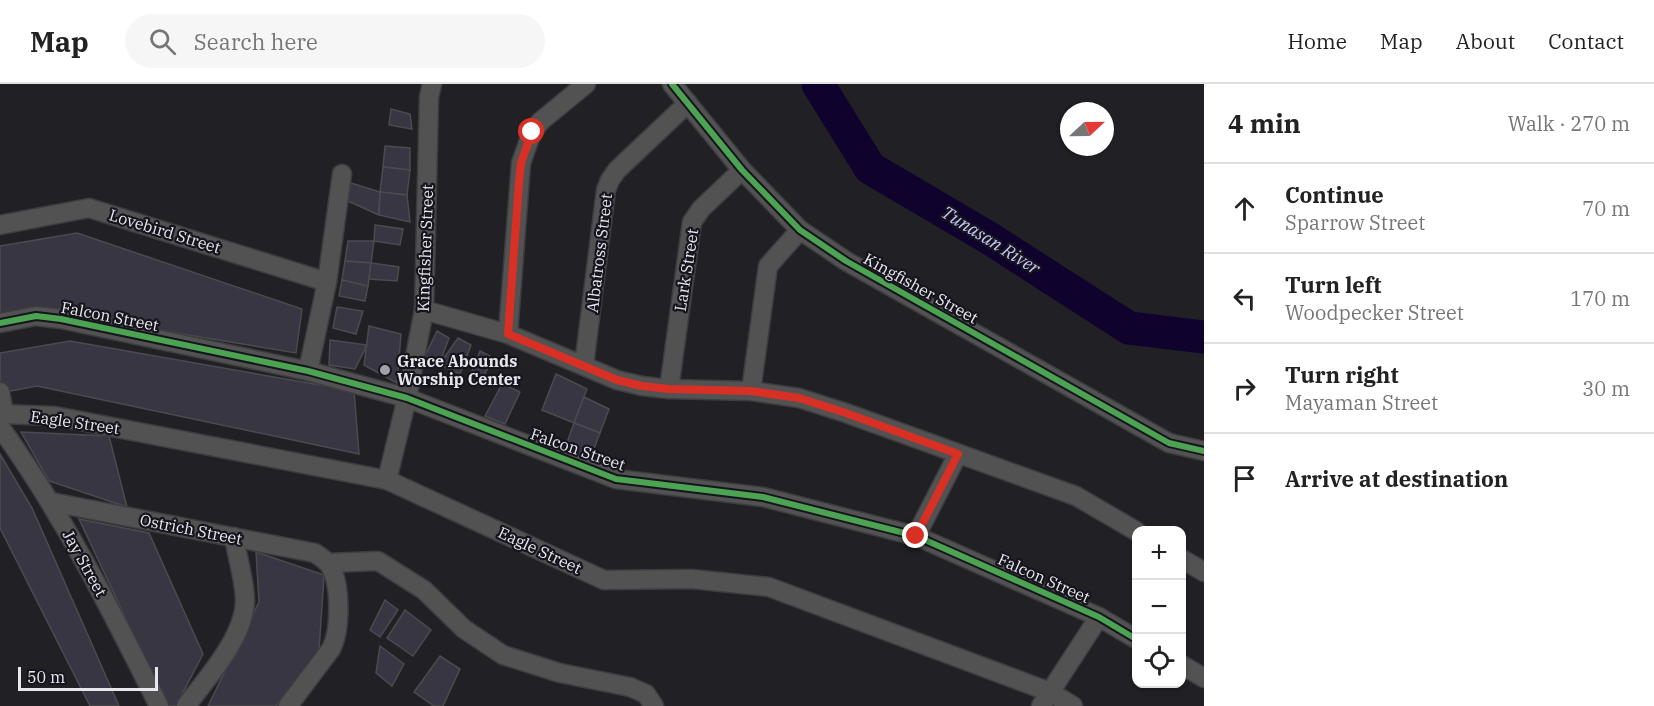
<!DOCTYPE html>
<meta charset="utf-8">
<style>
:root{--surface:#fff;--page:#f6f6f6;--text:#222;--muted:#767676;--line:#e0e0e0}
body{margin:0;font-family:"IBM Plex Serif",serif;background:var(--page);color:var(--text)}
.controls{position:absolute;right:18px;bottom:18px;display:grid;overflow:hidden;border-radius:12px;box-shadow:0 2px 4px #0004}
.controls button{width:54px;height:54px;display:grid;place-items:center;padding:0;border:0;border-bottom:2px solid var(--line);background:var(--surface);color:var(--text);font:30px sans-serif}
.compass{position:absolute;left:1060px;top:18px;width:54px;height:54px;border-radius:50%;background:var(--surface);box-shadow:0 2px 4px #0004;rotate:68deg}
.scale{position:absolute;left:18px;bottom:15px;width:140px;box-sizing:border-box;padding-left:6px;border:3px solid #e7e7ed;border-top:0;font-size:16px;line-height:21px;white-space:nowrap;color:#e7e7ed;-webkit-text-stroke:4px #16151e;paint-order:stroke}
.stop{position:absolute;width:18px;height:18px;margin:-14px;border:4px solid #d93025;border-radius:50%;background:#fff}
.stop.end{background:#d93025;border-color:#fff;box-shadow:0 2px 6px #0008}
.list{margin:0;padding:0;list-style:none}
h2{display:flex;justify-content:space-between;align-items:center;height:78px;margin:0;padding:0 24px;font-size:26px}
h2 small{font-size:20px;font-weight:400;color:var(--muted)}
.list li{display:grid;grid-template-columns:39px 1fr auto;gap:18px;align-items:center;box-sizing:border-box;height:90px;padding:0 24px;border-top:2px solid var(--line)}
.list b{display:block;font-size:22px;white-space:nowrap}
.list p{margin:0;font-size:20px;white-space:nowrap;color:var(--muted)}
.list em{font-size:20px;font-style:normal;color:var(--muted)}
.icon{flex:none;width:33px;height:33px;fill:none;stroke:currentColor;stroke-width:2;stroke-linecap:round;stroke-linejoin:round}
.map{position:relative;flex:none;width:1204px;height:622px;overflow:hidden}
header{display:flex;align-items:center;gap:36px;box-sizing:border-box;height:84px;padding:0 30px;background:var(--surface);border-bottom:2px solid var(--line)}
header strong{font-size:28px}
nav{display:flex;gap:33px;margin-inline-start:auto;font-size:21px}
.search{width:420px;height:54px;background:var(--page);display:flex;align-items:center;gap:15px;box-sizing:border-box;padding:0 21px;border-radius:33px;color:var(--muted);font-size:22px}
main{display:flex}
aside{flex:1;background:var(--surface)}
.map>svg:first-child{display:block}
</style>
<header>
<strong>Map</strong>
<div class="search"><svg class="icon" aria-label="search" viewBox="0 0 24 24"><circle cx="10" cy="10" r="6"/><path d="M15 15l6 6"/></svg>Search here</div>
<nav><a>Home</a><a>Map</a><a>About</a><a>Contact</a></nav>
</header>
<main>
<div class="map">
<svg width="1204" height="622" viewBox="0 0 1204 622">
<rect width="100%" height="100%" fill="#202025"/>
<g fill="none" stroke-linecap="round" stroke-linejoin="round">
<!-- river -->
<path stroke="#0f032d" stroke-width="33" d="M818 0 870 84 989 154 1129 244 1204 253"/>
</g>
<!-- building -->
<g fill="#383643" stroke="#4b4b4f" stroke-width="1.5">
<path d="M391 25 410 30 412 45 389 41Z"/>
<path d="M385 62 410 64V86L383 83Z"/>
<path d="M383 83 410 86 407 111 380 108Z"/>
<path d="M351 99 380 108 379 131 348 117Z"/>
<path d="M380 108 407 111 410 138 379 131Z"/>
<path d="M375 141 403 145 400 161 374 157Z"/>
<path d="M77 149 302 225 296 269 32 225 0 232V162Z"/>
<path d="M348 157H374L371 179 345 177Z"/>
<path d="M345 177 371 179 368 202 342 196Z"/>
<path d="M371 179 399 183 397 197 369 195Z"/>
<path d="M342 196 368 202 365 217 339 212Z"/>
<path d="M337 223 363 227 356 250 333 244Z"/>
<path d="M369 242 401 250 397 299 364 281Z"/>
<path d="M437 247 449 254 439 281 424 274Z"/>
<path d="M458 254 471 261 460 290 439 281Z"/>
<path d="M330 256 367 261 355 285 329 281Z"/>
<path d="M70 257 354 307 359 370 37 302 0 309V269Z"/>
<path d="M480 267 494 274 478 301 470 292Z"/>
<path d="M556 290 587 305 574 339 542 326Z"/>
<path d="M502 300 520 308 505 340 485 332Z"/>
<path d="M584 313 609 325 600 349 574 339Z"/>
<path d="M574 339 600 349 590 375 565 364Z"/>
<path d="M21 348 109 352 127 423 49 397Z"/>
<path d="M0 370 32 424 119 622H90L0 444Z"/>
<path d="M79 435 149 449 203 570 176 622H167Z"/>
<path d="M256 468 324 491 319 567 276 622H208L259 518Z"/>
<path d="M385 516 398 526 380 553 370 546Z"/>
<path d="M405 526 431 546 413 572 387 554Z"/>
<path d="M380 562 404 580 392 602 376 589Z"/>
<path d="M440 572 460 585 443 622H434L414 608Z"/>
</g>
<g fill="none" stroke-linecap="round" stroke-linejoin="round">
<!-- minor casing -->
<g stroke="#3d3d40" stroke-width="21">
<g id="minor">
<path d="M672 0 742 86 800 146 846 177 1169 359 1204 367"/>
<path d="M0 141 89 124 327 198"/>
<path d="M424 226 508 250 617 296 642 302 669 305 751 307 799 314 846 329 1076 412 1136 447"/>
<path d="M0 239 36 232 61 235 308 287 407 314 616 395 763 413 916 452 1099 533 1136 555"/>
<path d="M508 250 521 79 532 48 541 37 586 0"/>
<path d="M584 281 606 106 610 96 617 86 688 19"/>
<path d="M308 287 327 198 342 90"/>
<path d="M669 305 692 138 701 125 742 86"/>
<path d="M751 307 768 182 800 146"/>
<path d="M0 308 4 330"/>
<path d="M0 330 55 332 387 396 604 496 692 495 769 503 1050 608 1073 622"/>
<path d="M0 343C63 430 111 526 159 622"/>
<path d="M387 396 407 314 424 226 429 13 432 0"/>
<path d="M51 418 315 469C320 473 326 476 330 482 341 500 341 546 331 565L288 622"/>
<path d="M916 452 958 370"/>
<path d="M1182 475 1204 488"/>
<path d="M328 479 378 477 424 506 464 545 503 571 560 589 630 603 646 610 654 622"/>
<path d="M1182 581 1204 594"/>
<path d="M186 622C207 594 244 554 245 517 245 497 237 473 234 453"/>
<path d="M1041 622 1099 533"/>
</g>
</g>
<!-- minor -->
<use href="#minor" stroke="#525253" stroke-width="18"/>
<!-- cycleway casing -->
<g stroke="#16151e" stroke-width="10">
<g id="cycleway">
<path d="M672 0 742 86 800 146 846 177 1169 359 1204 367"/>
<path d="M0 239 36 232 61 235 308 287 407 314 616 395 763 413 916 452 1099 533 1136 555"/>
</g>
</g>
<!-- cycleway -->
<use href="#cycleway" stroke="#4ca352" stroke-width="6"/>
</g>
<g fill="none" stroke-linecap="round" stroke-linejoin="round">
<!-- route -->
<path stroke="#d93025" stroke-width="8" d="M532 48 521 79 519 98 508 250 617 296 642 302 669 305 751 307 799 314 846 329 958 370 916 452"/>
</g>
<!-- markers -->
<circle fill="#a1a1a7" stroke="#16151e" stroke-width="2" cx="385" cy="286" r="6"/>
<g text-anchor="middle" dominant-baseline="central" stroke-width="4.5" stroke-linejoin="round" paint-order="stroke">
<!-- street labels -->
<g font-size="16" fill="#e7e7ed" stroke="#16151e">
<text transform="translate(165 147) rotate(17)">Lovebird Street</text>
<text transform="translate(425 164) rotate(-88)">Kingfisher Street</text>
<text transform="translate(599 169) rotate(-83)">Albatross Street</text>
<text transform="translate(686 186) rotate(-81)">Lark Street</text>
<text transform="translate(921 204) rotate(29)">Kingfisher Street</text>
<text transform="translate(110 232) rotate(11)">Falcon Street</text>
<text transform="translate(75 338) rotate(8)">Eagle Street</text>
<text transform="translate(578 365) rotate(19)">Falcon Street</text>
<text transform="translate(191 445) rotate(11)">Ostrich Street</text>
<text transform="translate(540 466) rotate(25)">Eagle Street</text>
<text transform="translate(85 479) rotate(61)">Jay Street</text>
<text transform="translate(1044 494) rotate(24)">Falcon Street</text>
</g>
<!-- poi labels -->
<g font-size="16" font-weight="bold" fill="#e7e7ed" stroke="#16151e" text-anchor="start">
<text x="397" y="277">Grace Abounds<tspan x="397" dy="18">Worship Center</tspan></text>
</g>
<!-- water labels -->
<g font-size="18" font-style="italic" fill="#c7c3f9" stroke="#16151e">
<text transform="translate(991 156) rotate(32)">Tunasan River</text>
</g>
</g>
</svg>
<div class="controls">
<button>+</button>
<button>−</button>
<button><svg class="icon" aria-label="locate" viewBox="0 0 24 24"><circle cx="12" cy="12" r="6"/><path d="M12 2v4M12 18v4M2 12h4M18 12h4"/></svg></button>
</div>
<svg class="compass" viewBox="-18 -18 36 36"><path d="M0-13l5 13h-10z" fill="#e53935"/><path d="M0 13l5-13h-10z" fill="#767676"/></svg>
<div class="scale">50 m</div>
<div class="stop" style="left:532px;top:48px"></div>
<div class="stop end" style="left:916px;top:452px"></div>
</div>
<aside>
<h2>4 min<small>Walk · 270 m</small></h2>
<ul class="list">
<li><svg class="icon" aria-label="ahead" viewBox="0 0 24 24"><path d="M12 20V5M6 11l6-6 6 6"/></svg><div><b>Continue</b><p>Sparrow Street</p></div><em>70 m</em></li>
<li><svg class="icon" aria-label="left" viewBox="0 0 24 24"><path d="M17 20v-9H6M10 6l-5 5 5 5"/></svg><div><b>Turn left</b><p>Woodpecker Street</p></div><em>170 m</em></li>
<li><svg class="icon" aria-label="right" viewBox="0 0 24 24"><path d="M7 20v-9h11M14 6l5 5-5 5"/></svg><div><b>Turn right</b><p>Mayaman Street</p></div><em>30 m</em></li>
<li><svg class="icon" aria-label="arrive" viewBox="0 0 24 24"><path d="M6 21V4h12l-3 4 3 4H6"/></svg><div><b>Arrive at destination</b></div></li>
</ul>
</aside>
</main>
